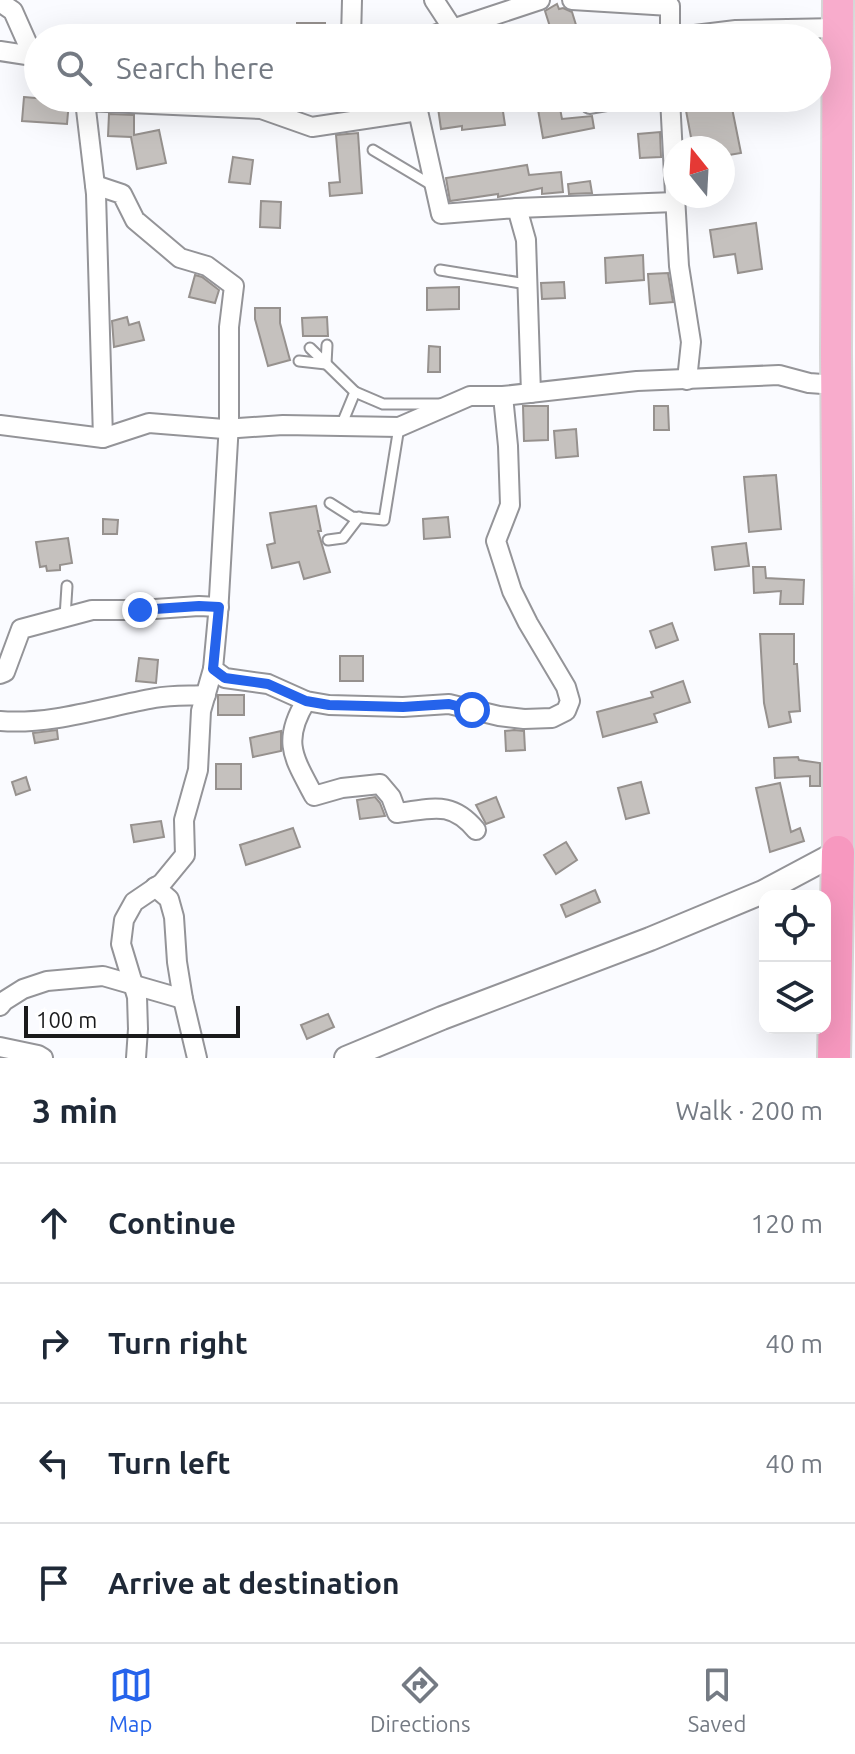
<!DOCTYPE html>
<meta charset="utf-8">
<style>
:root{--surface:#fff;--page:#f6f6f7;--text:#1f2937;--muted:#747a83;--line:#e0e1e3;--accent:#2563eb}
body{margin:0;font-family:Ubuntu,sans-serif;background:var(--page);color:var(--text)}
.controls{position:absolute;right:24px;bottom:24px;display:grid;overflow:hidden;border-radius:16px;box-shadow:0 8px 32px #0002}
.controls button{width:72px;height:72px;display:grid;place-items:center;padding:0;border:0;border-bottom:2px solid var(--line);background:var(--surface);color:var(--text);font:40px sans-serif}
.compass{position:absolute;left:663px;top:136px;width:72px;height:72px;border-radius:50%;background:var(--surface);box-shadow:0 8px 32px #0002;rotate:342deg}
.scale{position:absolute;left:24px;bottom:20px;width:216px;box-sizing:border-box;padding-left:8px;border:4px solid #1a1a1b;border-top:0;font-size:22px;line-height:28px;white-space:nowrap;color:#1a1a1b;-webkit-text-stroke:6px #fff;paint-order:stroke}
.stop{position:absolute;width:24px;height:24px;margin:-18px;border:6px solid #2563eb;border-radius:50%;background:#fff}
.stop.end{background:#2563eb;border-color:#fff;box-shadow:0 2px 8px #0008}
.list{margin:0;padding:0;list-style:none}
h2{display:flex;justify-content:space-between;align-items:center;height:104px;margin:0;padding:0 32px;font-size:34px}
h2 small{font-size:26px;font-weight:400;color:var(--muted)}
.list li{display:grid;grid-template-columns:52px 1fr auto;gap:24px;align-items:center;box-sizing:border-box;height:120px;padding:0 32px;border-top:2px solid var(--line)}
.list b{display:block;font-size:30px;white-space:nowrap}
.list em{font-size:26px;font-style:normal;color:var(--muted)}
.icon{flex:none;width:44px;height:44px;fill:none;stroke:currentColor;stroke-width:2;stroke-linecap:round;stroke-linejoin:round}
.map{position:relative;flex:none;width:855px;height:1058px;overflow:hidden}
.search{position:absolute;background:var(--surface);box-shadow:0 8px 32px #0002;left:24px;right:24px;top:24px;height:88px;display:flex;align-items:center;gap:20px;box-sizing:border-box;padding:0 28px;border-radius:44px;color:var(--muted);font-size:30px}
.sheet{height:584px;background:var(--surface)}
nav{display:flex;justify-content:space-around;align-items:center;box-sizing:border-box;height:112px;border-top:2px solid var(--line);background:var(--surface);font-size:22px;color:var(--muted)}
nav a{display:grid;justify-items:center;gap:4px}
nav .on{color:var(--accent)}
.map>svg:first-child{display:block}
</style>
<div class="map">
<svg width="855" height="1058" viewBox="0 0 855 1058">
<rect width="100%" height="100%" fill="#fafbff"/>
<!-- building -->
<g fill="#c5c1be" stroke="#96918e" stroke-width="2">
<path d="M557 4 559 9 563 8 572 12 580 38H557L554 29 551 30 545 11Z"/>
<rect x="297" y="23" width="28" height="15"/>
<path d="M24 97 69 101 67 124 22 121Z"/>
<path d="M447 98H501L505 125 462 130V126L441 129 438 108 448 107Z"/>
<path d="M536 98H558L562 119 592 116 594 128 543 138Z"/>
<path d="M694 98H730L741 153 723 156V148H693L684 100Z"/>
<path d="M109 114 134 115V135L159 130 166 163 137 169 131 137 108 136Z"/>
<path d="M660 132 661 157 640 158 638 134Z"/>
<path d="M358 133 362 193 330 196 329 183 340 182 336 135Z"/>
<path d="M233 157 253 160 250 184 229 182Z"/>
<path d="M527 165 529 175 561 172 563 192 542 194V188L498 197V194L450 201 446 178Z"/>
<path d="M590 181 592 193 569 194 568 184Z"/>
<path d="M261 201 281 202 280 228 260 227Z"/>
<path d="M756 223 762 269 738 273 735 254 714 257 710 230Z"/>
<path d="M643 255 644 280 606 283 605 258Z"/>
<path d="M668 273 673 302 650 304 648 274Z"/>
<path d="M195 275 202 277 219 290 215 303 189 297Z"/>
<path d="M564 282 565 298 542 299 541 283Z"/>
<path d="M459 287V309L427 310V288Z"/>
<path d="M255 308H280V323L290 360 268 366 255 319Z"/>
<path d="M127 317 129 325 139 322 144 340 114 347 112 321Z"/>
<path d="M327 317 328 336H303L302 318Z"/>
<path d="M429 346 440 347V372H428Z"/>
<path d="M523 406H548V440L524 441Z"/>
<path d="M654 406H668L669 430H654Z"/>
<path d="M576 429 578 456 556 458 554 431Z"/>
<path d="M776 475 781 529 749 532 744 477Z"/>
<path d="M316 506 321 531H318L330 572 304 579 299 562 272 568 267 545 275 543 270 513Z"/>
<path d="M448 517 450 537 424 539 423 519Z"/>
<path d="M103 519 118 520 117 534H103Z"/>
<path d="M68 538 72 563 60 565V570L47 571 46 566 40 567 36 542Z"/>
<path d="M746 543 749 566 715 570 712 547Z"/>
<path d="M753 567H765L766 578 804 580 803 604H780L781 591 754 593Z"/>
<path d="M672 623 678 640 656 648 650 631Z"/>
<path d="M760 634H794V664H797L800 711 789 712 791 722 769 727 764 703Z"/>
<rect x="340" y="656" width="23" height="25"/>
<path d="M139 658 158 660 156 683 136 681Z"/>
<path d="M683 681 690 702 654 714 657 722 603 737 597 712 653 697 651 692Z"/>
<rect x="218" y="695" width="26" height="20"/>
<path d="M57 730 58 739 35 743 33 733Z"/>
<path d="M514 730 524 731 525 750 506 751 505 731Z"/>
<path d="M281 731V751L253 757 250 738Z"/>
<path d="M798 757 799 760 820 763V786H810V776L775 778 774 758Z"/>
<rect x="216" y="764" width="25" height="25"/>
<path d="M26 777 30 790 16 795 12 782Z"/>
<path d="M641 782 649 813 626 819 618 788Z"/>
<path d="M780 783 791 832 800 828 804 841 770 852 756 788Z"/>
<path d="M375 797 380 803 385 816 360 819 357 800Z"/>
<path d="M496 797 504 817 486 824 476 805Z"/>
<path d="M161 821 164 837 134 842 131 825Z"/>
<path d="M293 828 300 847 246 865 240 845Z"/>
<path d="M566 842 577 860 556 874 544 855Z"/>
<path d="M595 890 600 902 566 917 561 905Z"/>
<path d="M328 1014 334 1027 307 1039 301 1025Z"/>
</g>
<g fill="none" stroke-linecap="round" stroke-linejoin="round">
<!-- service casing -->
<g stroke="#949498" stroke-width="13">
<g id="service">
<path d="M373 150 435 187"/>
<path d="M440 270 527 284"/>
<path d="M310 348 355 392 341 426"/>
<path d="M299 361 326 364 327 345"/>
<path d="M355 392 383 404H441"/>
<path d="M330 503 352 517 384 520 399 427"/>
<path d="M328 540 343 538 359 517"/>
<path d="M65 617 67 586"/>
</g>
</g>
<!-- minor casing -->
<g stroke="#949498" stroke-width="22">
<g id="minor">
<path d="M434 0 453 29"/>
<path d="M572 0 670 6V38L736 30 838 28"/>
<path d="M0 2 13 11 33 56H38"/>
<path d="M351 38 352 0"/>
<path d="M425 38 540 0"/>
<path d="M0 51 33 56"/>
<path d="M85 98V101L261 109 312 127 418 111 415 98"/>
<path d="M670 98 675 194"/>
<path d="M85 101 96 194 103 438"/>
<path d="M590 104 625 98"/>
<path d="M418 111 441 214 517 208 526 240 531 393"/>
<path d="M95 185 122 194 135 220 180 258 207 266 234 286 229 327V423L218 615 213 669 225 678 268 684 306 701 329 705 403 707 449 704 499 716 524 719 552 718 566 711 570 701 566 687 528 623 512 591 496 541 510 505 508 446 503 396"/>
<path d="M675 196 679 266 691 342 687 380"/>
<path d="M517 208 675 202"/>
<path d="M0 425 103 438 149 423 224 429 283 425 399 427 470 396H503L637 381 779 375 809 383 836 385"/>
<path d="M0 674 5 672 21 629 92 610H140L199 606 219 607"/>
<path d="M306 701C281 742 294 758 314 796L342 788 380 784 391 797 397 813C432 809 451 800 476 830"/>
<path d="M0 721C53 725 104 707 155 698 172 695 189 696 206 695"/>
<path d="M155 887 169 899 174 917 177 962 183 999 197 1058"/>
<path d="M0 1006 4 1001 23 989 47 981 103 976 183 999"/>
<path d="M0 1047 38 1055 43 1058"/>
<path d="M136 1058 138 1029 137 997 121 944 124 920 134 902 162 883 185 855 184 820 198 770 201 711 213 669"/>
</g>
</g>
<!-- tertiary casing -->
<g stroke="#949498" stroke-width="26">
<path id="tertiary" d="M346 1058 442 1018 650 939 763 892 838 852"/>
</g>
<!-- trunk casing -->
<g stroke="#d6d6d6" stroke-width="34">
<path id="trunk" d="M838 852V606L836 352 838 0"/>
</g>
<!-- motorway casing -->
<g stroke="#d6d6d6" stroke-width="36">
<path id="motorway" d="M834 1058 838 852"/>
</g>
<!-- service -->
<use href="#service" stroke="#fff" stroke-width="9"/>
<!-- minor -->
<use href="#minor" stroke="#fff" stroke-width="18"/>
<!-- tertiary -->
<use href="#tertiary" stroke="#fff" stroke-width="22"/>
<!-- trunk -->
<use href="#trunk" stroke="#f8accc" stroke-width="30"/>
<!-- motorway -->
<use href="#motorway" stroke="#f798bf" stroke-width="32"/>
</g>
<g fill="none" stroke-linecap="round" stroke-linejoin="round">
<!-- route -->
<path stroke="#2563eb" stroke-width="10" d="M140 610 199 606 219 607 213 669 225 678 268 684 306 701 329 705 403 707 449 704 472 710"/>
</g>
</svg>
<div class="controls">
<button><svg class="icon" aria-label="locate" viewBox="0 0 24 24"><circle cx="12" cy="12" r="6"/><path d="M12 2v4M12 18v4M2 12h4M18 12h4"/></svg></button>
<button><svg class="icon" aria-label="layers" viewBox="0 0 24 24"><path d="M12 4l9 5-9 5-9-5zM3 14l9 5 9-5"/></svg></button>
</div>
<svg class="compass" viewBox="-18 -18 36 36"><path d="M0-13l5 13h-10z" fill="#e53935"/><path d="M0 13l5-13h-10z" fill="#747a83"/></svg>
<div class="scale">100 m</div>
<div class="stop" style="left:472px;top:710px"></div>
<div class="stop end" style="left:140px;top:610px"></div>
<div class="search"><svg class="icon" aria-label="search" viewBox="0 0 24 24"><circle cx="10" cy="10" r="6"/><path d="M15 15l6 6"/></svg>Search here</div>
</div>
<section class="sheet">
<h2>3 min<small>Walk · 200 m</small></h2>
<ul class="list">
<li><svg class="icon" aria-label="ahead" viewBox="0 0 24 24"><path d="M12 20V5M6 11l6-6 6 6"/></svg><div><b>Continue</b></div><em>120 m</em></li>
<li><svg class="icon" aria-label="right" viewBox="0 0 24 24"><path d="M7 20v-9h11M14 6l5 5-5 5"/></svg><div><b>Turn right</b></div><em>40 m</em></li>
<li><svg class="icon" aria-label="left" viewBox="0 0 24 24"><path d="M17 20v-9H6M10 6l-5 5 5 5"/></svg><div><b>Turn left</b></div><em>40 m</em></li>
<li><svg class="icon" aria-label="arrive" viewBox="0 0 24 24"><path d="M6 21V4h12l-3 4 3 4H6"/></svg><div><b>Arrive at destination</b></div></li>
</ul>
</section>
<nav>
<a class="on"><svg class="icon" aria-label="map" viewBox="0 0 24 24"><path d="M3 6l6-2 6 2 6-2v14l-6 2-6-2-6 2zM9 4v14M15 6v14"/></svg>Map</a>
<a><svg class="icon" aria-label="directions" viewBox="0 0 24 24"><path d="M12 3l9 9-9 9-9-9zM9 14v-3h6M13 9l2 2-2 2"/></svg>Directions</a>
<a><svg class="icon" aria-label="saved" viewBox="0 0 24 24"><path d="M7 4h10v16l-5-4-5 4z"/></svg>Saved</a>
</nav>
